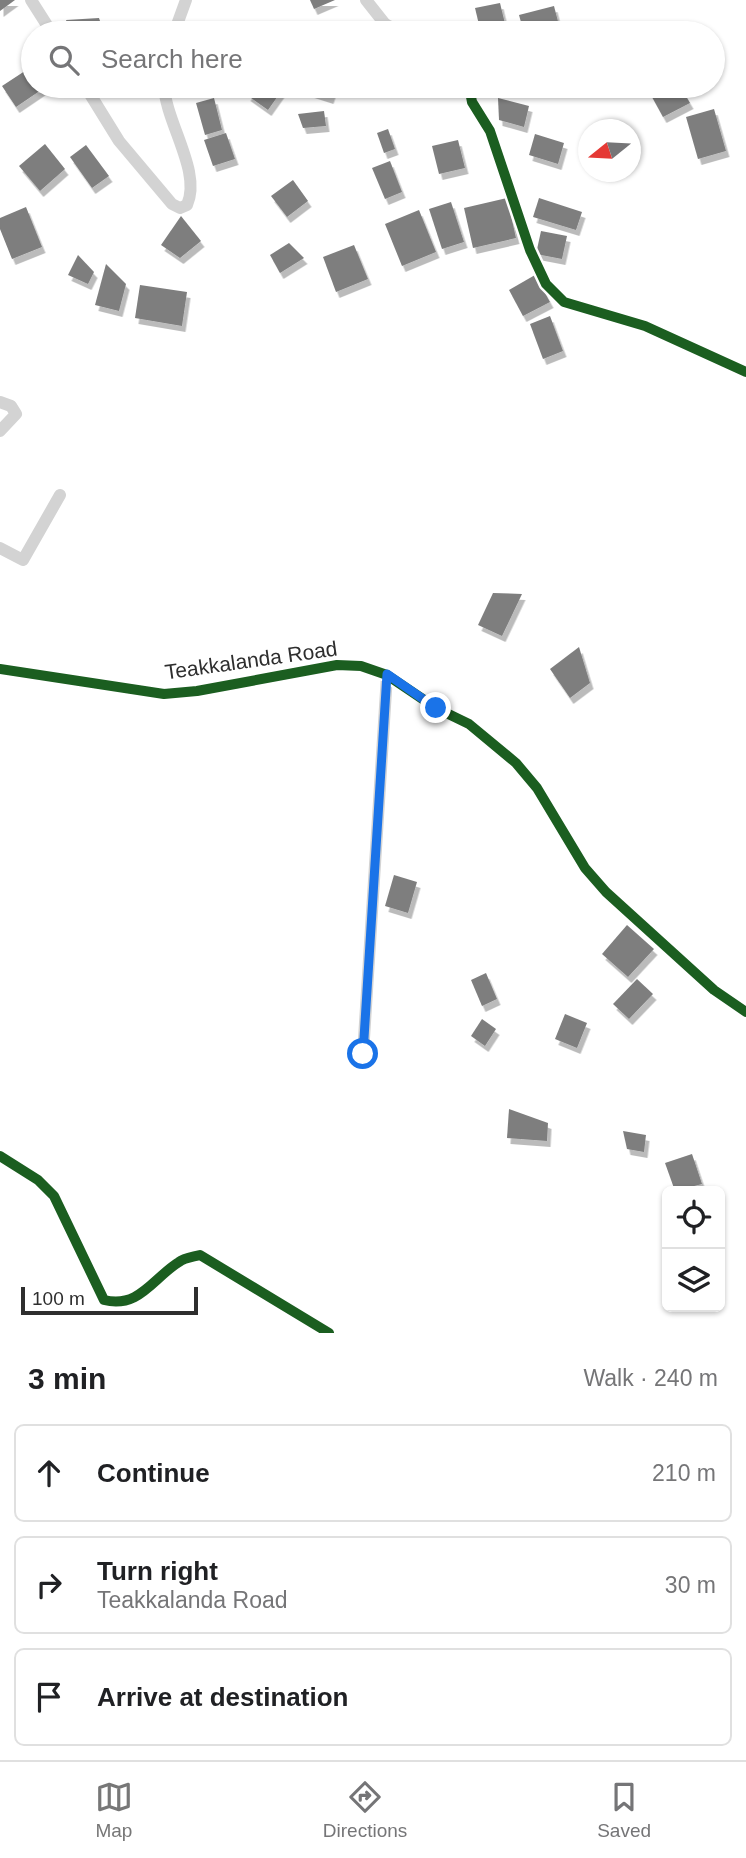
<!DOCTYPE html>
<meta charset="utf-8">
<style>
:root{--surface:#fff;--page:#f2f2f2;--text:#202124;--muted:#757577;--line:#e0e0e0;--accent:#777}
body{margin:0;font-family:Helvetica,sans-serif;background:var(--page);color:var(--text)}
.controls{position:absolute;right:21px;bottom:21px;display:grid;overflow:hidden;border-radius:10px;box-shadow:0 2px 5px #0004}
.controls button{width:63px;height:63px;display:grid;place-items:center;padding:0;border:0;border-bottom:2px solid var(--line);background:var(--surface);color:var(--text);font:35px sans-serif}
.compass{position:absolute;left:578px;top:119px;width:63px;height:63px;border-radius:50%;background:var(--surface);box-shadow:0 2px 5px #0004;rotate:252deg}
.scale{position:absolute;left:21px;bottom:18px;width:177px;box-sizing:border-box;padding-left:7px;border:4px solid #2e2e2e;border-top:0;font-size:19px;line-height:24px;white-space:nowrap;color:#2e2e2e;-webkit-text-stroke:5px #fff;paint-order:stroke}
.stop{position:absolute;width:21px;height:21px;margin:-16px;border:5px solid #1a73e8;border-radius:50%;background:#fff}
.stop.end{background:#1a73e8;border-color:#fff;box-shadow:0 2px 7px #0008}
.list{margin:0;padding:0;list-style:none}
h2{display:flex;justify-content:space-between;align-items:center;height:91px;margin:0;padding:0 28px;font-size:30px}
h2 small{font-size:23px;font-weight:400;color:var(--muted)}
.list li{display:grid;grid-template-columns:46px 1fr auto;gap:21px;align-items:center;box-sizing:border-box;height:98px;margin:0 14px 14px;padding:0 14px;border:2px solid var(--line);border-radius:10px}
.list b{display:block;font-size:26px;white-space:nowrap}
.list p{margin:0;font-size:23px;white-space:nowrap;color:var(--muted)}
.list em{font-size:23px;font-style:normal;color:var(--muted)}
.icon{flex:none;width:38px;height:38px;fill:none;stroke:currentColor;stroke-width:2;stroke-linecap:round;stroke-linejoin:round}
.map{position:relative;flex:none;width:746px;height:1333px;overflow:hidden}
.search{position:absolute;background:var(--surface);box-shadow:0 2px 5px #0004;left:21px;right:21px;top:21px;height:77px;display:flex;align-items:center;gap:18px;box-sizing:border-box;padding:0 24px;border-radius:38px;color:var(--muted);font-size:26px}
.sheet{height:427px;background:var(--surface)}
nav{display:flex;justify-content:space-around;align-items:center;box-sizing:border-box;height:98px;border-top:2px solid var(--line);background:var(--surface);font-size:19px;color:var(--muted)}
nav a{display:grid;justify-items:center;gap:4px}
nav .on{color:var(--accent)}
.map>svg:first-child{display:block}
</style>
<div class="map">
<svg width="746" height="1333" viewBox="0 0 746 1333">
<defs>
<filter id="shadow"><feDropShadow dx="3.5" dy="6" stdDeviation="0" flood-color="#0004"/></filter>
</defs>
<rect width="100%" height="100%" fill="#fff"/>
<!-- building -->
<g fill="#7e7e7e" filter="url(#shadow)">
<path d="M0 0H15L0 11Z"/>
<path d="M310 0H335L314 9Z"/>
<path d="M500 3 507 32 481 33 475 8Z"/>
<path d="M554 6 561 33H524L519 15Z"/>
<path d="M99 18 104 33H71L66 20Z"/>
<path d="M630 22 633 33H596L595 30Z"/>
<path d="M31 67 33 86 44 88 16 107 2 86Z"/>
<path d="M254 86H285L268 110 247 95Z"/>
<path d="M314 86H334L330 98 311 92Z"/>
<path d="M646 86H680L690 103 663 117Z"/>
<path d="M214 98 222 130 205 135 196 103Z"/>
<path d="M498 98 529 106 524 127 499 120Z"/>
<path d="M714 109 726 151 698 159 686 117Z"/>
<path d="M324 111 326 126 303 128 298 114Z"/>
<path d="M388 129 395 149 384 153 377 133Z"/>
<path d="M226 133 235 159 213 166 204 140Z"/>
<path d="M535 134 564 143 558 164 529 155Z"/>
<path d="M458 140 465 168 439 174 432 146Z"/>
<path d="M45 144 65 169 40 191 19 166Z"/>
<path d="M86 145 109 176 92 188 70 157Z"/>
<path d="M390 161 402 192 385 199 372 168Z"/>
<path d="M293 180 308 201 287 217 271 196Z"/>
<path d="M507 198 516 238 473 248 464 208Z"/>
<path d="M539 198 582 212 576 230 533 217Z"/>
<path d="M451 202 464 242 442 249 429 209Z"/>
<path d="M26 207 42 247 12 259 0 229V218Z"/>
<path d="M419 210 436 252 402 266 385 224Z"/>
<path d="M181 216 201 241 180 258 161 245Z"/>
<path d="M541 231 567 236 562 259 536 254Z"/>
<path d="M289 243 304 258 280 273 270 255Z"/>
<path d="M354 245 368 279 336 292 323 257Z"/>
<path d="M78 255 94 272 88 284 68 275Z"/>
<path d="M106 264 126 284 119 311 95 305Z"/>
<path d="M535 275 550 302 523 316 509 290Z"/>
<path d="M140 285 187 292 182 326 135 318Z"/>
<path d="M550 316 563 351 543 359 530 324Z"/>
<path d="M493 593 522 594 502 636 478 625Z"/>
<path d="M579 647 590 683 570 698 550 669Z"/>
<path d="M394 875 417 882 408 913 385 906Z"/>
<path d="M627 925 654 949 628 977 602 954Z"/>
<path d="M486 973 497 999 482 1006 471 980Z"/>
<path d="M637 979 653 994 629 1019 613 1004Z"/>
<path d="M565 1014 587 1023 577 1048 555 1039Z"/>
<path d="M482 1019 496 1029 485 1046 471 1036Z"/>
<path d="M509 1109 548 1123 547 1141 507 1138Z"/>
<path d="M623 1131 646 1135 644 1152 627 1149Z"/>
<path d="M692 1154 702 1184 675 1191 665 1163Z"/>
</g>
<g fill="none" stroke-linecap="round" stroke-linejoin="round">
<!-- minor -->
<g stroke="#d3d3d3" stroke-width="12">
<path d="M31 0 52 33"/>
<path d="M366 0 385 24"/>
<path d="M174 33 186 0"/>
<path d="M366 33 385 24 402 33"/>
<path d="M85 86 119 141 172 204 180 208 187 205C202 172 166 123 164 86"/>
<path d="M469 86 472 102 490 131 530 250 546 284 564 302 645 326 746 372"/>
<path d="M0 402 11 406 16 414 0 431"/>
<path d="M0 548 23 560 60 495"/>
<path d="M0 669 164 694 197 691 337 665 361 666 387 675 436 708 469 724 516 763 537 788 585 868 606 892 714 990 746 1012"/>
<path d="M363 1054 387 675"/>
<path d="M0 1156 38 1180 54 1196 104 1300C139 1309 153 1278 179 1262 184 1258 193 1257 200 1255L329 1333"/>
</g>
<!-- cycleway casing -->
<g stroke="#fff" stroke-width="15">
<g id="cycleway">
<path d="M469 86 472 102 490 131 530 250 546 284 564 302 645 326 746 372"/>
<path d="M0 669 164 694 197 691 337 665 361 666 387 675 436 708 469 724 516 763 537 788 585 868 606 892 714 990 746 1012"/>
<path d="M0 1156 38 1180 54 1196 104 1300C139 1309 153 1278 179 1262 184 1258 193 1257 200 1255L329 1333"/>
</g>
</g>
<!-- cycleway -->
<use href="#cycleway" stroke="#1b5e20" stroke-width="10"/>
</g>
<g fill="none" stroke-linecap="round" stroke-linejoin="round">
<!-- route -->
<path stroke="#1a73e8" stroke-width="9" d="M363 1054 387 674 436 708"/>
</g>
<g text-anchor="middle" dominant-baseline="central" stroke-width="7" stroke-linejoin="round" paint-order="stroke">
<!-- street labels -->
<g font-size="21" fill="#2e2e2e" stroke="#fff">
<text transform="translate(251 660) rotate(-8)">Teakkalanda Road</text>
</g>
</g>
</svg>
<div class="controls">
<button><svg class="icon" aria-label="locate" viewBox="0 0 24 24"><circle cx="12" cy="12" r="6"/><path d="M12 2v4M12 18v4M2 12h4M18 12h4"/></svg></button>
<button><svg class="icon" aria-label="layers" viewBox="0 0 24 24"><path d="M12 4l9 5-9 5-9-5zM3 14l9 5 9-5"/></svg></button>
</div>
<svg class="compass" viewBox="-18 -18 36 36"><path d="M0-13l5 13h-10z" fill="#e53935"/><path d="M0 13l5-13h-10z" fill="#757577"/></svg>
<div class="scale">100 m</div>
<div class="stop" style="left:363px;top:1054px"></div>
<div class="stop end" style="left:436px;top:708px"></div>
<div class="search"><svg class="icon" aria-label="search" viewBox="0 0 24 24"><circle cx="10" cy="10" r="6"/><path d="M15 15l6 6"/></svg>Search here</div>
</div>
<section class="sheet">
<h2>3 min<small>Walk · 240 m</small></h2>
<ul class="list">
<li><svg class="icon" aria-label="ahead" viewBox="0 0 24 24"><path d="M12 20V5M6 11l6-6 6 6"/></svg><div><b>Continue</b></div><em>210 m</em></li>
<li><svg class="icon" aria-label="right" viewBox="0 0 24 24"><path d="M7 20v-9h11M14 6l5 5-5 5"/></svg><div><b>Turn right</b><p>Teakkalanda Road</p></div><em>30 m</em></li>
<li><svg class="icon" aria-label="arrive" viewBox="0 0 24 24"><path d="M6 21V4h12l-3 4 3 4H6"/></svg><div><b>Arrive at destination</b></div></li>
</ul>
</section>
<nav>
<a class="on"><svg class="icon" aria-label="map" viewBox="0 0 24 24"><path d="M3 6l6-2 6 2 6-2v14l-6 2-6-2-6 2zM9 4v14M15 6v14"/></svg>Map</a>
<a><svg class="icon" aria-label="directions" viewBox="0 0 24 24"><path d="M12 3l9 9-9 9-9-9zM9 14v-3h6M13 9l2 2-2 2"/></svg>Directions</a>
<a><svg class="icon" aria-label="saved" viewBox="0 0 24 24"><path d="M7 4h10v16l-5-4-5 4z"/></svg>Saved</a>
</nav>
